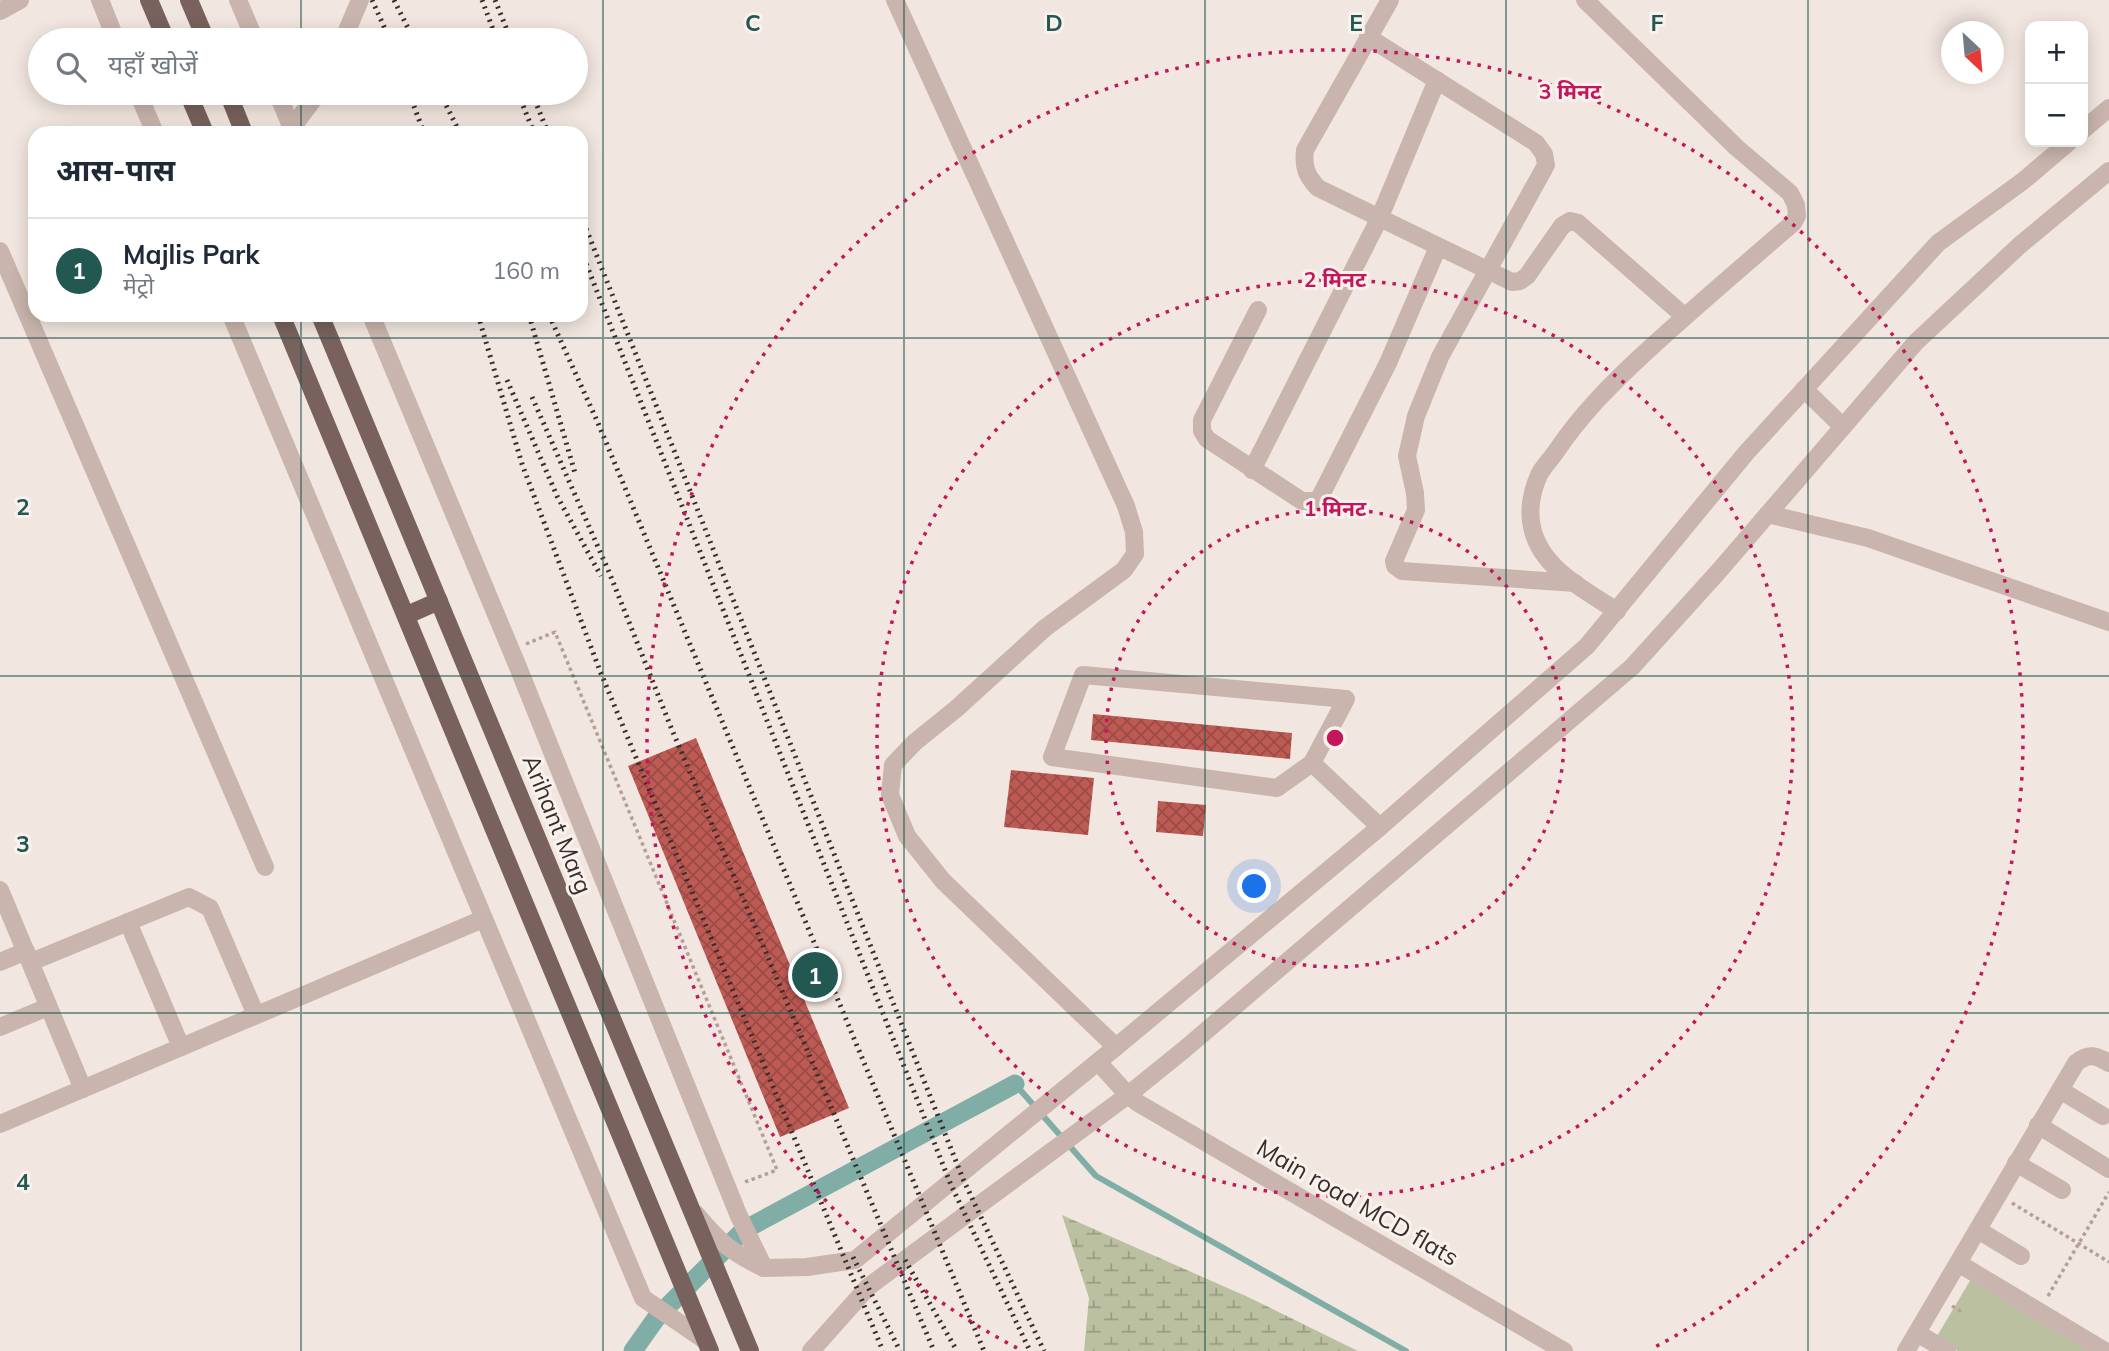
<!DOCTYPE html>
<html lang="hi">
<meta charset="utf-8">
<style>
:root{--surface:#fff;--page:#f2f2f3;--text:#1f2937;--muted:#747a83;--line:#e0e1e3;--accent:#235751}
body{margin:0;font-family:Mulish,"Noto Sans Devanagari",sans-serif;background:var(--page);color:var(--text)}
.controls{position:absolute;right:21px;top:21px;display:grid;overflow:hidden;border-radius:14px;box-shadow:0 4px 18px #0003}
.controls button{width:63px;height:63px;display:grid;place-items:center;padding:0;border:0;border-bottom:2px solid var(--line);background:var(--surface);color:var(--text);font:35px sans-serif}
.compass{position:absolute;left:1941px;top:21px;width:63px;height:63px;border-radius:50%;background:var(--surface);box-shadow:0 4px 18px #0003;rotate:154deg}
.you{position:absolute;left:1255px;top:887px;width:24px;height:24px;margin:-18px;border:5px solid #fff;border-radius:50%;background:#1a73e8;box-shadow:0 0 0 10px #1a73e833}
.badge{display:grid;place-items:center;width:46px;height:46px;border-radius:50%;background:var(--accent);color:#fff;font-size:23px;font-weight:700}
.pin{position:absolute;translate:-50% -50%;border:4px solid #fff;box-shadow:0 2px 7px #0006}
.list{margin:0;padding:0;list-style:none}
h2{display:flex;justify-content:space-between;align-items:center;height:91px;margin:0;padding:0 28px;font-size:30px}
h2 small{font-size:23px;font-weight:400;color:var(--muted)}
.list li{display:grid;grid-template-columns:46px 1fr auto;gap:21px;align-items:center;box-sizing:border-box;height:105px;padding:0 28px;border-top:2px solid var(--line)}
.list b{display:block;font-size:26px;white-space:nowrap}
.list p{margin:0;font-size:23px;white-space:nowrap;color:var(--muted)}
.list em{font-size:23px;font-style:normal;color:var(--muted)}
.icon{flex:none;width:38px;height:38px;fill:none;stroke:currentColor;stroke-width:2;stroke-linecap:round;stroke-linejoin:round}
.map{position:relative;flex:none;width:2109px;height:1351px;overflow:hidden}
.search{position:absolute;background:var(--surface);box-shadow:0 4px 18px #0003;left:28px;top:28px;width:560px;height:77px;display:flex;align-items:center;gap:18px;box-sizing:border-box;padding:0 24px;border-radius:38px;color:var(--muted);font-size:26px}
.panel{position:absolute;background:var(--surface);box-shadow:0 4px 18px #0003;left:28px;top:126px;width:560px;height:196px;border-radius:21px}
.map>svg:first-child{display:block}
</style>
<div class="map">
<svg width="2109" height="1351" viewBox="0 0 2109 1351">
<defs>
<pattern id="wetland-marsh" width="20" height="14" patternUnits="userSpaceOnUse" patternTransform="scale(1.75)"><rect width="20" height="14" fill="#bbc0a1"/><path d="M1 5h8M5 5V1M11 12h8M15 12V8" fill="none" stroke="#999c83"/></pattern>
<pattern id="building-cross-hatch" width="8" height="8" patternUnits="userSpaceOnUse" patternTransform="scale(1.75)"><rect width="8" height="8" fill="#bd5a53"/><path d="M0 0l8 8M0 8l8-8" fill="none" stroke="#9b4b45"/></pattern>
</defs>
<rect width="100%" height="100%" fill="#f2e7e0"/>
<!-- wetland -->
<path fill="url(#wetland-marsh)" d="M1062 1215 1248 1297 1358 1351H1084L1089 1298Z"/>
<!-- park -->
<path fill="#bbc0a1" d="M1971 1279 2094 1351H1958L1936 1338Z"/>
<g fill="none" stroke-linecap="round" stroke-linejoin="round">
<!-- stream -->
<path stroke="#81ada7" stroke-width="6" d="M1015 1084 1096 1176 1406 1351"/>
<!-- canal -->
<path stroke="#81ada7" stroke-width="19" d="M633 1351 657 1317 744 1230 1015 1084"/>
</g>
<!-- building -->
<g fill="url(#building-cross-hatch)">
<path d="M1093 714 1292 733 1290 759 1091 740Z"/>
<path d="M696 738 849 1108 780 1137 628 766Z"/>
<path d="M1011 770 1094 778 1088 835 1004 827Z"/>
<path d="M1158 801 1206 805 1203 836 1156 832Z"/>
</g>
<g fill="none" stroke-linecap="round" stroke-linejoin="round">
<!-- path -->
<g stroke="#b59f97" stroke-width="3.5" stroke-dasharray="3.5 3.5" stroke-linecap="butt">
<path d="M526 644 555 632 777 1170 745 1182"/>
<path d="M2012 1203 2109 1262"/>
<path d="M2048 1296 2109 1192"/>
<path d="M1952 1306 1962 1312"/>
</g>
<!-- minor -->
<g stroke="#c9b5ad" stroke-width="18">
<path d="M100 0 116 40"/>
<path d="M238 0 255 40"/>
<path d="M895 0 1126 506 1134 532 1135 554 1124 570 1045 628 956 709 915 742 893 765 890 795 907 836 943 881 1116 1047"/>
<path d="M1390 0 1305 150C1303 167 1306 175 1318 188L1512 282 1520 281 1527 276 1562 226 1570 221 1578 223 1684 316"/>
<path d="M1585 0 1737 148 1790 193 1796 205 1797 216 1793 223C1744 265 1695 307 1648 350 1613 382 1581 414 1555 453 1550 460 1543 467 1539 475 1532 490 1528 510 1532 527 1540 568 1585 590 1617 611"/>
<path d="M0 11 20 0"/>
<path d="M1368 37 1536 143 1544 154 1546 165 1440 357 1416 416 1407 456 1415 493 1416 510 1394 561 1395 566 1402 571 1575 583"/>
<path d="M343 40 360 0"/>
<path d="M138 93 155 133"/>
<path d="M277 93 294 133"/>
<path d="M2083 130 2109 108"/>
<path d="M288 133 318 93"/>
<path d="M0 251 265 867"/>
<path d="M1258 310 1202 420V431L1207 439 1302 501H1315L1320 497 1388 363 1438 247"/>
<path d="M231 315 643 1298 706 1341"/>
<path d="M371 315 518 667 738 1214 764 1268 807 1267 855 1260 1116 1047 1380 827 1587 646 1746 453 1938 243 2023 181 2069 142"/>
<path d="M1804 389 1843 427"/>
<path d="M1252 470 1379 219 1437 80"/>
<path d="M1768 514 1868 538 2109 622"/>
<path d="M1312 763 1346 699 1083 675 1052 757 1277 788 1312 763 1380 827"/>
<path d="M0 890 83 1089"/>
<path d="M128 922 181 1047"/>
<path d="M0 962 26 951"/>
<path d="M31 962 189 897 210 908 256 1015"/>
<path d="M0 1027 48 1007"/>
<path d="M1098 1062 1128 1095 1138 1103 1564 1351"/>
<path d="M2060 1090 2103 1116"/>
<path d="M0 1124 483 919"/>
<path d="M2038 1125 2109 1169"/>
<path d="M2016 1163 2062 1190"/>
<path d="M696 1214C718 1241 732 1253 764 1268"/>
<path d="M1978 1230 2021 1256"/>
<path d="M1958 1263 2105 1351"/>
<path d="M1917 1333 1947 1351"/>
<path d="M811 1351 868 1287 1128 1095 1186 1048 1632 667 1718 572 1916 342 2020 245 2109 171"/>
<path d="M1906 1351 2076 1063C2088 1053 2096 1055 2109 1063"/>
</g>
<!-- major -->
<g stroke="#79625d" stroke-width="18">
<path d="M149 0 166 40"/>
<path d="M189 0 206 40"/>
<path d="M188 93 205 133"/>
<path d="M228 93 244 133"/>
<path d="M281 315 710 1351"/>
<path d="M320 315 750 1351"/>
<path d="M407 615 439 601"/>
</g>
<!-- rail -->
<g stroke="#382d2b" stroke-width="5" stroke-dasharray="2 5" stroke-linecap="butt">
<path d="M372 0 390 40"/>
<path d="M394 0 414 40"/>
<path d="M482 0 497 40"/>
<path d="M495 0 511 40"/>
<path d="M409 93 424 133"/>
<path d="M440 93 460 133"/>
<path d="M518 93 534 133"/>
<path d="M532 93 548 133"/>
<path d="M581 216 963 1179 1044 1351"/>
<path d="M581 251 951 1185 1030 1351"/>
<path d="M478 315 522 464 600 671 883 1351"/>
<path d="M529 315 575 473"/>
<path d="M549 315 598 423 984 1351"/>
<path d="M507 380 557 496 601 576"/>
<path d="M532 397 609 572 670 725 934 1351"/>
<path d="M853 1257 900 1351"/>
<path d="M905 1260 957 1351"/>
</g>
</g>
<!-- grid -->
<path fill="none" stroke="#235751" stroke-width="2" stroke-opacity="0.55" d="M301 0V40M603 0V1351M904 0V1351M1205 0V1351M1506 0V1351M1808 0V1351M301 93V133M301 315V1351M0 338H2109M0 676H2109M0 1013H2109"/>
<!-- distance rings -->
<g fill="none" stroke="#c2185b" stroke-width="3.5" stroke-dasharray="3.5 7">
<circle cx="1335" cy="738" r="229"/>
<circle cx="1335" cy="738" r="458"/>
<path d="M1017 1348A688 688 0 1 1 1653 1348"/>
</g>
<g text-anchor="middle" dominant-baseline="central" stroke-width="6" stroke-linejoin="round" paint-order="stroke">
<!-- street labels -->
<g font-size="24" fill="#382d2b" stroke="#f9f1ed">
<text transform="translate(558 824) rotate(68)">Arihant Marg</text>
<text transform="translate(1358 1202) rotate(30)">Main road MCD flats</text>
</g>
</g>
<g font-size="23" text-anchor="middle" font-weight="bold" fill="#235751" stroke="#f9f1ed" stroke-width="6" stroke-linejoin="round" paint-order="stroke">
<text x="753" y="31">C</text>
<text x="1054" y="31">D</text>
<text x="1356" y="31">E</text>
<text x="1657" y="31">F</text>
<text x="23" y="515">2</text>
<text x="23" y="852">3</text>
<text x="23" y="1190">4</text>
</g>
<circle cx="1335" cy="738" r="10" fill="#c2185b" stroke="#f9f1ed" stroke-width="3.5"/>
<g font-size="21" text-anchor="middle" font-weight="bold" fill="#c2185b" stroke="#f9f1ed" stroke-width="6" stroke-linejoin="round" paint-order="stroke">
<text x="1570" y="99">3 मिनट</text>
<text x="1335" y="287">2 मिनट</text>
<text x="1335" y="516">1 मिनट</text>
</g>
</svg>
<div class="controls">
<button>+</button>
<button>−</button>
</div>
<svg class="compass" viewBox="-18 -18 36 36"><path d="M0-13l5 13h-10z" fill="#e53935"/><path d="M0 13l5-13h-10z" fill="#747a83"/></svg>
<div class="you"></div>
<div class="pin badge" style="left:815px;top:975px">1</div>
<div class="search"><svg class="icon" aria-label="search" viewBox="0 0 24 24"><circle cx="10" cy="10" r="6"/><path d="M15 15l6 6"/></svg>यहाँ खोजें</div>
<section class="panel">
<h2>आस-पास<small></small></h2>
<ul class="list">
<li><span class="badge">1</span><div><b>Majlis Park</b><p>मेट्रो</p></div><em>160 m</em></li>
</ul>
</section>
</div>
